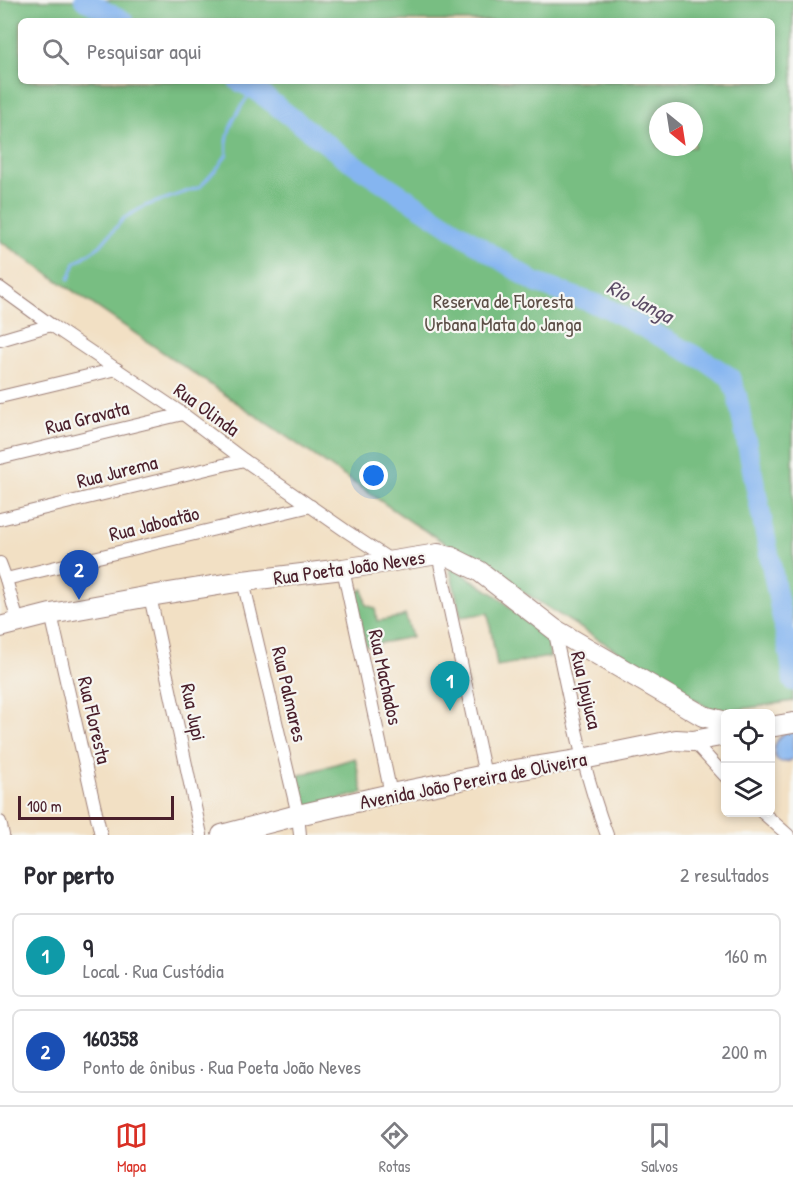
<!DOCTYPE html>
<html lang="pt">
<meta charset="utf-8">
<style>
:root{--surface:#fff;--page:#f2f2f3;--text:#2b2b33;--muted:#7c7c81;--line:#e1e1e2;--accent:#d93025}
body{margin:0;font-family:"Patrick Hand",sans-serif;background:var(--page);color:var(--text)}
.controls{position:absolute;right:18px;bottom:18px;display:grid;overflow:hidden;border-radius:9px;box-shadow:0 3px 9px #0003}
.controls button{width:54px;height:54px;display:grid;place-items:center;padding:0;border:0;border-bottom:2px solid var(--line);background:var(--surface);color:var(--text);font:30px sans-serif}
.compass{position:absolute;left:649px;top:102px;width:54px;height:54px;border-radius:50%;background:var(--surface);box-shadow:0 3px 9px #0003;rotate:150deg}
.scale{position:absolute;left:18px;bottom:15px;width:156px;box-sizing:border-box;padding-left:6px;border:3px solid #4a1f2b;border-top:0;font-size:16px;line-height:21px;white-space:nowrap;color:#4a1f2b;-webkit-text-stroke:4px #f6f6f2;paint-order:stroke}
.you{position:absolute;left:374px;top:476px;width:21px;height:21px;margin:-15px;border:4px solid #fff;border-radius:50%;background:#1a73e8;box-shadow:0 0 0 9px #1a73e833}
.badge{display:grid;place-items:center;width:39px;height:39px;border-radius:50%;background:var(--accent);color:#fff;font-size:20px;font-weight:700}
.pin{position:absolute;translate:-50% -50px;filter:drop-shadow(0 2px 3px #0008)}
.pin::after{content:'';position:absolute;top:32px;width:21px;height:18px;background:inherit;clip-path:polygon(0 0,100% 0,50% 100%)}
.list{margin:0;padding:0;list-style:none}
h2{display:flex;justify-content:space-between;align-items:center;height:78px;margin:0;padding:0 24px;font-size:26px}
h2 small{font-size:20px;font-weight:400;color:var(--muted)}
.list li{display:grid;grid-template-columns:39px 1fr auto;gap:18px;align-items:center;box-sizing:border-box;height:84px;margin:0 12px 12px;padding:0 12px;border:2px solid var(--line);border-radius:9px}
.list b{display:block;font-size:22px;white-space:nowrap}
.list p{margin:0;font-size:20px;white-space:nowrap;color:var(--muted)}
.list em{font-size:20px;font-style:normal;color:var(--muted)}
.icon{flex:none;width:33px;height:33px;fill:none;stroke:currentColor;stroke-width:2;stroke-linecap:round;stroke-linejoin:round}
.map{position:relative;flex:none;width:793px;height:835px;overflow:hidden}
.search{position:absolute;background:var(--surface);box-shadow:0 3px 9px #0003;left:18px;right:18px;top:18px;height:66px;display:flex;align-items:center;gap:15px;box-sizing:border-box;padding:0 21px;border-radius:9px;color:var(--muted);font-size:22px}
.sheet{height:270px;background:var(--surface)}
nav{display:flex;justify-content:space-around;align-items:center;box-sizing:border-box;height:84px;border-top:2px solid var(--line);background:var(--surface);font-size:16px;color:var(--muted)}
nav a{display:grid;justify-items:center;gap:3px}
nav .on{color:var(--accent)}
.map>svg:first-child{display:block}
</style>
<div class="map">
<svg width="793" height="835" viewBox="0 0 793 835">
<rect width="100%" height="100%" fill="#f6f6f2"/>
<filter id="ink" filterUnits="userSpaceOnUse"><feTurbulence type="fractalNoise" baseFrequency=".0167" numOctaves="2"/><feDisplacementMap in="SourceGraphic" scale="12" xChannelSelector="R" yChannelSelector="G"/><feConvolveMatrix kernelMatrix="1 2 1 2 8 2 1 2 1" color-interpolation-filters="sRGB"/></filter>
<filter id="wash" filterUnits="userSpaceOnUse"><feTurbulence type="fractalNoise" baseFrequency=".008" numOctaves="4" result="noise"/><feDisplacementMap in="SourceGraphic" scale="24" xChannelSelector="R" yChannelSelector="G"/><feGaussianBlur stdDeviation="1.35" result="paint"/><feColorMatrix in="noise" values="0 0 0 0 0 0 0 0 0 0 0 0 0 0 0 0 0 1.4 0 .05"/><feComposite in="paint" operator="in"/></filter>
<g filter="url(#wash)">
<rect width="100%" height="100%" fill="#f2e0c4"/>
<!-- forest -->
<g fill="#78be82" stroke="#616e56" stroke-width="1.5" fill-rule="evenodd">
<path d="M0 0H793V701L716 713 413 523 0 241ZM21 21H772V81H21ZM658 111H694V147H658Z"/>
<path d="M449 565 497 596 548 641 550 657 497 666 488 613 461 617Z"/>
<path d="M363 589 366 605 375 608 377 621 401 617 405 614 412 637 366 646 353 595Z"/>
<path d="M355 758 363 793 301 809 294 777Z"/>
</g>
<!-- water -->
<path fill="#85b5f0" stroke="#686a8e" stroke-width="1.5" d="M793 730V759C769 773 767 735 793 730Z"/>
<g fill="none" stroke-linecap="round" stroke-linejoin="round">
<!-- stream -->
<path stroke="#85b5f0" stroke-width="3" d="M69 279 75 263 100 246 124 218 145 206 200 187 219 166 227 154C224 129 240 108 253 89"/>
<!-- river -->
<g stroke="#85b5f0" stroke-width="20">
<path d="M84 0 124 21"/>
<path d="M238 81 257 91 345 158 536 283 607 308 707 362 730 377 737 395 790 658 793 681"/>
</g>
</g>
</g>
<g filter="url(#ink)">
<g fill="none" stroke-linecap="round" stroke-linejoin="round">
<!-- street casing -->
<g stroke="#9e8078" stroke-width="14">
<g id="street">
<path d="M0 288 51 325 183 414 244 460 346 531 392 561"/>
<path d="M0 340 51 325"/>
<path d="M0 397 117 369"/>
<path d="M0 458 183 414"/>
<path d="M0 519 244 460"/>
<path d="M438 554 485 775"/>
<path d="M0 563 6 579 18 622"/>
<path d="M343 569 391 794"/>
<path d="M6 579 311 506"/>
<path d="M243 581 298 815 300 835"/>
<path d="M150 596 201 835"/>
<path d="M51 614 101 835"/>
<path d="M554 629C569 698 582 769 607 835"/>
<path d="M693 741 726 777"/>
<path d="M762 812 788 835"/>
<path d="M0 822 3 835"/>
</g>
</g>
<!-- primary casing -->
<g stroke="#9e8078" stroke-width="22">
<g id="primary">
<path d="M0 627 51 614 150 596 243 581 343 569 438 554 451 557 479 571 554 629 703 716 726 722"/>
<path d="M770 727 793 723"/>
<path d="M222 835 298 815 391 794 485 775 583 759 676 740 693 741 726 735"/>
</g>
</g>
<!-- street -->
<use href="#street" stroke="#fff" stroke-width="12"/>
<!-- primary -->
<use href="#primary" stroke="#fff" stroke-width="20"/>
</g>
</g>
<g text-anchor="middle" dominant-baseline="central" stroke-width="4.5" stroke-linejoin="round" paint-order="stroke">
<!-- park labels -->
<g font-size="20" fill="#5d4f47" stroke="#f6f6f2">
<text x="503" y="300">Reserva de Floresta<tspan x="503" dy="23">Urbana Mata do Janga</tspan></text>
</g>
<!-- street labels -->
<g font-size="20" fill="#4a1f2b" stroke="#f6f6f2">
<text transform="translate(207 409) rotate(36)">Rua Olinda</text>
<text transform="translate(87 417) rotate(-14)">Rua Gravata</text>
<text transform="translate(117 471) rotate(-14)">Rua Jurema</text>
<text transform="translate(154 523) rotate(-14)">Rua Jaboatão</text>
<text transform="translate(349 567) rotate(-8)">Rua Poeta João Neves</text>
<text transform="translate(386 677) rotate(78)">Rua Machados</text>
<text transform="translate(587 690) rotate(77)">Rua Ipujuca</text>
<text transform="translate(290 694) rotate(77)">Rua Palmares</text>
<text transform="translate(194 712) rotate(78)">Rua Jupi</text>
<text transform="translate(95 720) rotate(77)">Rua Floresta</text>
<text transform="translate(473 780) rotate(-11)">Avenida João Pereira de Oliveira</text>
</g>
<!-- water labels -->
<g font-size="21" font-style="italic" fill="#5c4c66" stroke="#f6f6f2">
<text transform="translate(640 301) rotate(27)">Rio Janga</text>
</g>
</g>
</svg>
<div class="controls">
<button><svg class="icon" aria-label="locate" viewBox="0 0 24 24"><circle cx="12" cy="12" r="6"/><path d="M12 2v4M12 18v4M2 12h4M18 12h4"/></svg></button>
<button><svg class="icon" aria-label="layers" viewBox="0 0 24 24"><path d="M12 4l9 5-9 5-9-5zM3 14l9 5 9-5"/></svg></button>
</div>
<svg class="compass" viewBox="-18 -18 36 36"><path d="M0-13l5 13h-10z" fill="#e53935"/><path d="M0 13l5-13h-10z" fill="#7c7c81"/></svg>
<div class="scale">100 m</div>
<div class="you"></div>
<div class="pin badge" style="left:450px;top:711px;background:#0f9aa8">1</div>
<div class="pin badge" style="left:79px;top:600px;background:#1a4fb4">2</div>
<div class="search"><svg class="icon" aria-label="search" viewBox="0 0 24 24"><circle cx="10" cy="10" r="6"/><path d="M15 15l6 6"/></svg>Pesquisar aqui</div>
</div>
<section class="sheet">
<h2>Por perto<small>2 resultados</small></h2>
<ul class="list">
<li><span class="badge" style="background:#0f9aa8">1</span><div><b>q</b><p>Local · Rua Custódia</p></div><em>160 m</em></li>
<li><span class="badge" style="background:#1a4fb4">2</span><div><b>160358</b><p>Ponto de ônibus · Rua Poeta João Neves</p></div><em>200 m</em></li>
</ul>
</section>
<nav>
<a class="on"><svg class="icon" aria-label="map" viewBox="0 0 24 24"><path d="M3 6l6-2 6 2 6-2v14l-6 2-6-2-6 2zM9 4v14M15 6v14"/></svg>Mapa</a>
<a><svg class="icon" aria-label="directions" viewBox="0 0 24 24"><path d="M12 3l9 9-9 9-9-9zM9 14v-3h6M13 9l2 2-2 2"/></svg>Rotas</a>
<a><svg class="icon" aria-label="saved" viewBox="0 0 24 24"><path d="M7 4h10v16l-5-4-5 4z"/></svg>Salvos</a>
</nav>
